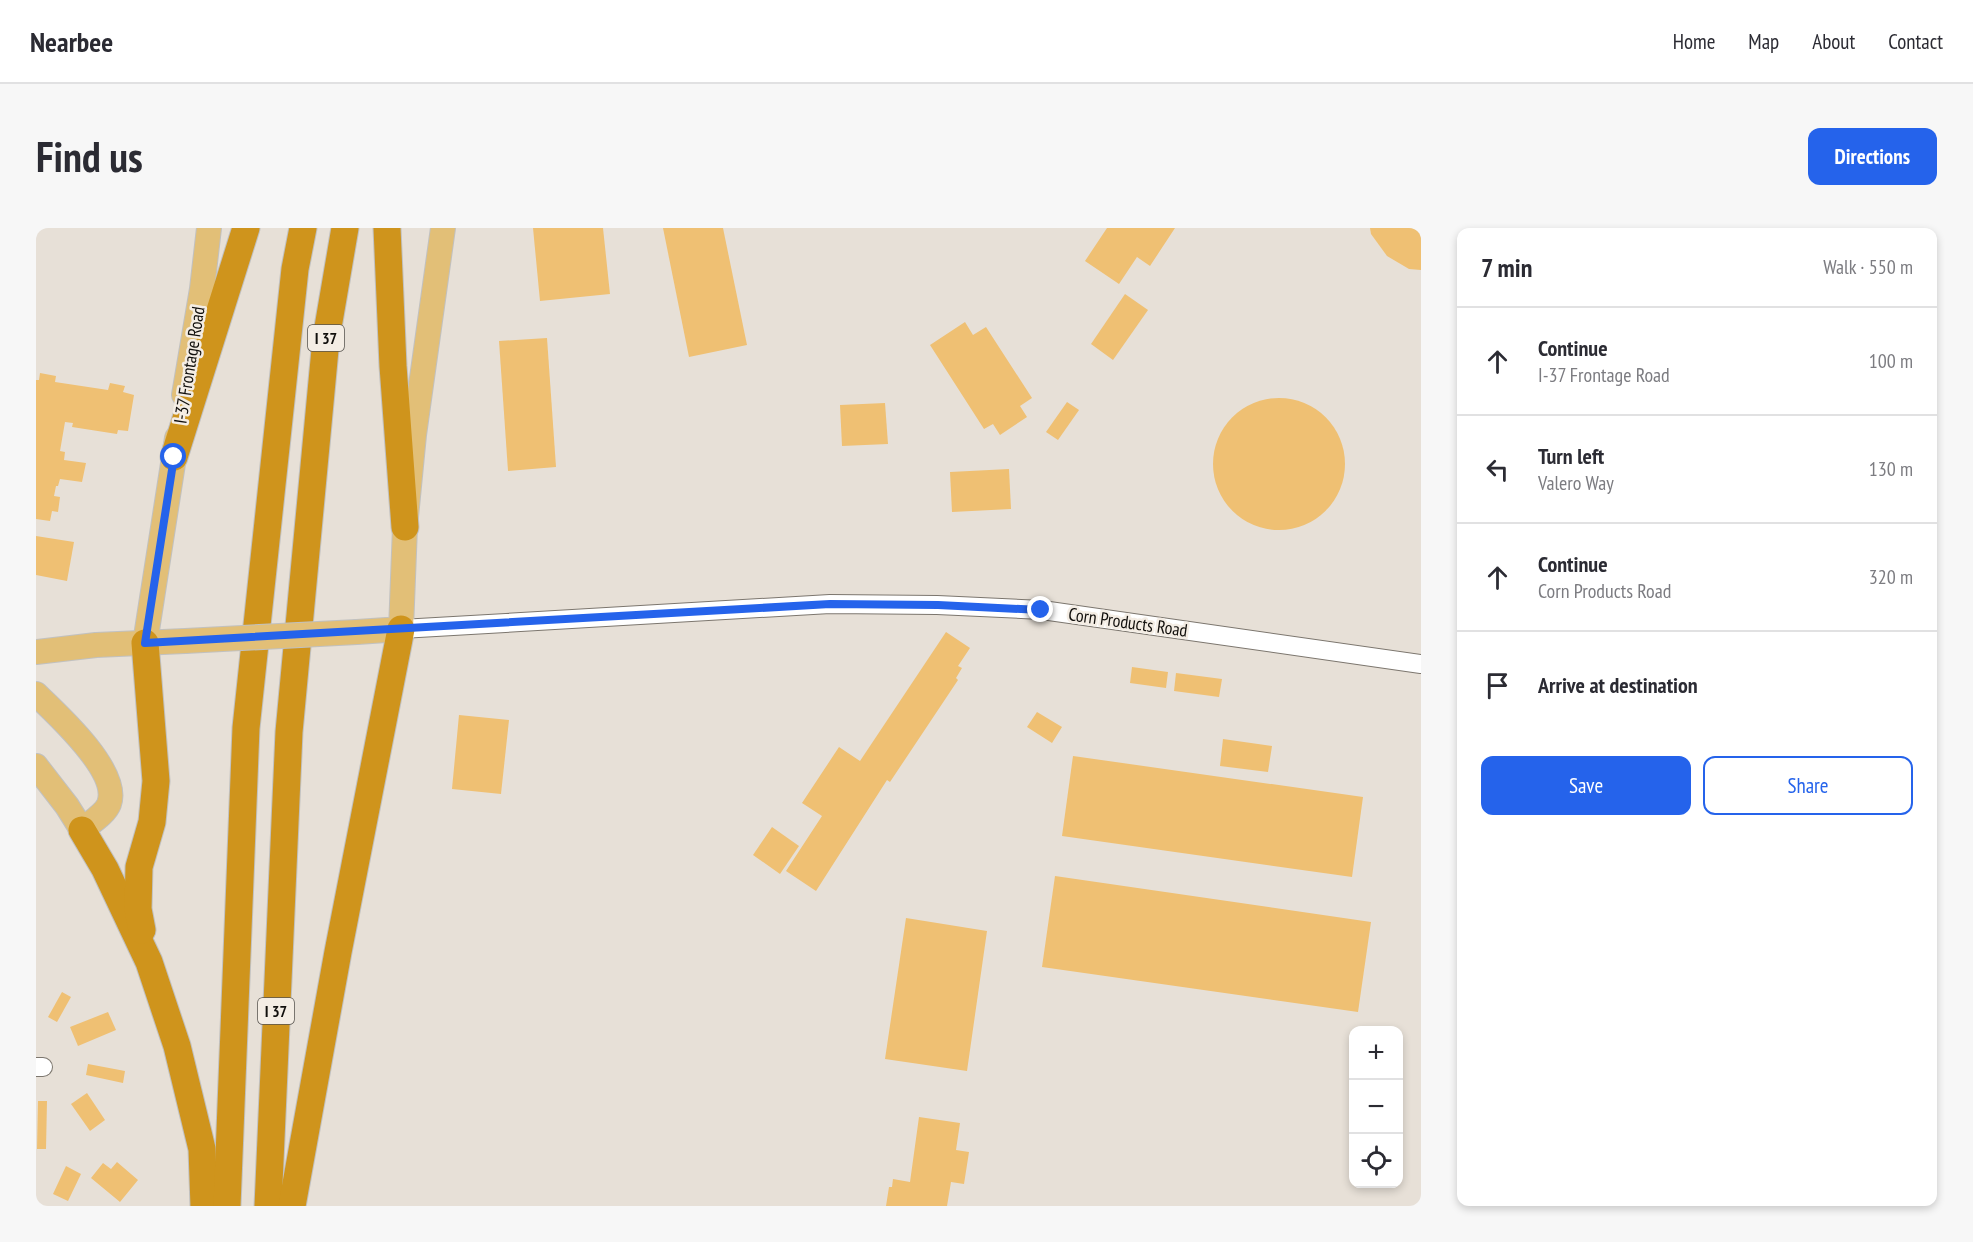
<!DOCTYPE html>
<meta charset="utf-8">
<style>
:root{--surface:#fff;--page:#f7f7f7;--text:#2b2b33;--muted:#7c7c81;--line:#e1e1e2;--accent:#2563eb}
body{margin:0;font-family:"PT Sans Narrow",sans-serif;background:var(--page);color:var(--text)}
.controls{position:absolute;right:18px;bottom:18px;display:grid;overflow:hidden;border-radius:12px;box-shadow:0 3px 9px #0003}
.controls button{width:54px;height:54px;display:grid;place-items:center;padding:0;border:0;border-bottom:2px solid var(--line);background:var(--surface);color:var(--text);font:30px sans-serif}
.stop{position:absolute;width:18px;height:18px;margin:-14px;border:4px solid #2563eb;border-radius:50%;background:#fff}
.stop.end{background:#2563eb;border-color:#fff;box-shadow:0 2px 6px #0008}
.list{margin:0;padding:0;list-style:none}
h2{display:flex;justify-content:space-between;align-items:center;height:78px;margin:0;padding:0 24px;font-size:26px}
h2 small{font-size:20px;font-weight:400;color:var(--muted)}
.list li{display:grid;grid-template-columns:39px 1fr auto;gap:18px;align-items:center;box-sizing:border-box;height:108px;padding:0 24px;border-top:2px solid var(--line)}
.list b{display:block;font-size:22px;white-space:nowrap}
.list p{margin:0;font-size:20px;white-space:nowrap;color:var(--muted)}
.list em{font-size:20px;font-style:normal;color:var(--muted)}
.actions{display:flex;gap:12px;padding:18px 24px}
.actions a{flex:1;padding:14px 0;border:2px solid var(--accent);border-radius:12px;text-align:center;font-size:21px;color:var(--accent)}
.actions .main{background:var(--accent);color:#fff}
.icon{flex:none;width:33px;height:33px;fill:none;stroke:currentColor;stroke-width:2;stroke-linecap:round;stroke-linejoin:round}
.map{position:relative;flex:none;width:1385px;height:978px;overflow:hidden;border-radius:12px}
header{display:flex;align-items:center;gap:36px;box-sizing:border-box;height:84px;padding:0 30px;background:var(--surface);border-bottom:2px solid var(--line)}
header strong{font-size:28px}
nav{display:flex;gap:33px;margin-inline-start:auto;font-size:21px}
.intro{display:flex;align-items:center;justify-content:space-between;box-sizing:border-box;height:144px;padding:0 36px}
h1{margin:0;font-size:42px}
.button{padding:15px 27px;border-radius:12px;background:var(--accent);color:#fff;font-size:21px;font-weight:700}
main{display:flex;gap:36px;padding:0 36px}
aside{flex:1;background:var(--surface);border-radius:12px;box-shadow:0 3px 9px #0003}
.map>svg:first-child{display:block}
</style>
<header>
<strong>Nearbee</strong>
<nav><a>Home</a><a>Map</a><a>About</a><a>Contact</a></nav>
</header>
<div class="intro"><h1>Find us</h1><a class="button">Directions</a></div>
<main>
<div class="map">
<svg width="1385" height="978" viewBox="0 0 1385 978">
<rect width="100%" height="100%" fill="#e7e0d7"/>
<!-- building -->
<g fill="#efc073">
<path d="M497 0H567L574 66 504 73Z"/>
<path d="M627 0H687L711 117 653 129Z"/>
<path d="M1071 0H1139L1114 38 1101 29 1083 56 1049 33Z"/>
<path d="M1334 0H1385V42L1373 41 1351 28 1335 6Z"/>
<path d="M1089 66 1112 82 1077 132 1055 116Z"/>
<path d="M929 94 937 107 950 99 996 170 984 178 991 189 964 207 957 196 948 201 894 117Z"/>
<path d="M511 110 520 239 472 243 463 113Z"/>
<path d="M4 145 20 148 19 154 72 162 74 155 89 158 87 164 98 167 92 203 82 202 81 206 36 199 37 195 29 194 24 223 29 224 28 232 50 235 46 254 24 251 22 258H20L18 268 24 269 22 284 16 283 14 293 0 291V152H3Z"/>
<circle cx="1243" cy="236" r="66"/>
<path d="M1031 174 1043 182 1022 212 1010 204Z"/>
<path d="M849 175 852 216 806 218 804 177Z"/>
<path d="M973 241 975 281 916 284 914 244Z"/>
<path d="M0 308 38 314 31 353 0 347Z"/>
<path d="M910 404 934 420 922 438 926 440 920 450 922 452 854 554 851 552 780 663 750 643 786 588 766 575 803 519 824 533Z"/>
<path d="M1096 439 1132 444 1130 460 1094 455Z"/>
<path d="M1140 445 1186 451 1183 469 1138 463Z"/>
<path d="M1001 484 1026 499 1016 515 991 499Z"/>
<path d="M423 487 473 492 465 566 416 561Z"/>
<path d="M1187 511 1236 518 1232 544 1184 538Z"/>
<path d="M1037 528 1327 569 1316 649 1026 608Z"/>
<path d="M736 599 763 618 744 646 717 627Z"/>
<path d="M1019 648 1335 694 1322 784 1006 739Z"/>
<path d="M870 690 951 703 931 843 849 831Z"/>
<path d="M26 764 35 769 21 794 12 789Z"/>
<path d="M72 784 80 802 42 818 34 799Z"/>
<path d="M52 836 89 843 87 855 50 847Z"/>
<path d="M51 865 69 892 54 903 35 876Z"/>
<path d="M2 873H11L10 921H1Z"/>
<path d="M883 889 924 895 920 922 933 924 928 956 915 954 911 978H850L853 959H856L857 951 874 954Z"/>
<path d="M81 934 102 952 84 974 55 950 67 935 75 941Z"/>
<path d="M30 938 45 946 32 973 17 966Z"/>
</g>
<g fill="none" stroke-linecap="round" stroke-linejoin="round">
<!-- minor casing -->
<g stroke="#7c766e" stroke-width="20">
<g id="minor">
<path d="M365 401 794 376 901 377 1006 382 1385 436"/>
<path d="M0 839H7"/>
</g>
</g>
<!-- major casing -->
<g stroke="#c1c1c0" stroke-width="26">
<g id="major">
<path d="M148 167 166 61 173 0"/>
<path d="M321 404 365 401 369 299 378 207 407 0"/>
<path d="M109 415 141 210"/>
<path d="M0 424 60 417 149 413"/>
<path d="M0 466C21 486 85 544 73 576 69 586 54 595 46 602L31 578 0 538"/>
</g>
</g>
<!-- highway casing -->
<g stroke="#c1c1c0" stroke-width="29">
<g id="highway">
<path d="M351 0 357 138 369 299"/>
<path d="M138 229 210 0"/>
<path d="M46 602 69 641 113 734 141 818 166 921 168 978"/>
<path d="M106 702 102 681 103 639 116 594 120 553 109 415"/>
<path d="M191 978 210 500 259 41 267 0"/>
<path d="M232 978 253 504 290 111 309 0"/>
<path d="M256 978 302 724 365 401"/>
</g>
</g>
<!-- minor -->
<use href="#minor" stroke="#fff" stroke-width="18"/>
<!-- major -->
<use href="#major" stroke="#e2bf77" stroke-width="24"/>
<!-- highway -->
<use href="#highway" stroke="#cf941c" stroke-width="27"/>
<!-- major-bridge casing -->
<g stroke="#c1c1c0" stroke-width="26" stroke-linecap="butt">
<path id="major-bridge" d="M149 413 321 404"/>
</g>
<!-- major-bridge -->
<use href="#major-bridge" stroke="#e2bf77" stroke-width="24"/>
</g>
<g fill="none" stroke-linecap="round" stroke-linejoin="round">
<!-- route -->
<path stroke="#2563eb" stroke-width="8" d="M138 229 109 415 794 376 902 377 1005 382"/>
</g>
<g text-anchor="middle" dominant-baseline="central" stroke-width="5" stroke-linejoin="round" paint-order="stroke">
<!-- shield labels -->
<g fill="#f4ede4" stroke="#55524d" stroke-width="1.5">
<rect x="272" y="97" width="36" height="26" rx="4.5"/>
<rect x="222" y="770" width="36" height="26" rx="4.5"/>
</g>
<g font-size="16" font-weight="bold" fill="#110f0c">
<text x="290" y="110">I 37</text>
<text x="240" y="783">I 37</text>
</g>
<!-- street labels -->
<g font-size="18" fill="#110f0c" stroke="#f4ede4">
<text transform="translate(153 137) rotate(-81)">I-37 Frontage Road</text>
<text transform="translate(1092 394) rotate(8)">Corn Products Road</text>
</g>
</g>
</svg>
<div class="controls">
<button>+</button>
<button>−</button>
<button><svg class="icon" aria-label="locate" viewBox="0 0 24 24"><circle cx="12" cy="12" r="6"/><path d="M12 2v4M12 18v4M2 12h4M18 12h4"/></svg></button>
</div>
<div class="stop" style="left:138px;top:229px"></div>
<div class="stop end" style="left:1005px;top:382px"></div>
</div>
<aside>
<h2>7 min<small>Walk · 550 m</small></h2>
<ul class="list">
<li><svg class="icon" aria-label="ahead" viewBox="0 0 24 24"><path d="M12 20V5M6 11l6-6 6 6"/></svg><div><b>Continue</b><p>I-37 Frontage Road</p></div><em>100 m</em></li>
<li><svg class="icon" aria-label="left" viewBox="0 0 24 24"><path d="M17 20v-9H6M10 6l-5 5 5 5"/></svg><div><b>Turn left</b><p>Valero Way</p></div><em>130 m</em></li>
<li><svg class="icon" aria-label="ahead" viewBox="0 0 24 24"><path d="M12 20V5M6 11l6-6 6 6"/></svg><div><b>Continue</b><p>Corn Products Road</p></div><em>320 m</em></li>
<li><svg class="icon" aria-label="arrive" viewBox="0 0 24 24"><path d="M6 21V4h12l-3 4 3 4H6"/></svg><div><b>Arrive at destination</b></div></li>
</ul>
<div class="actions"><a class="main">Save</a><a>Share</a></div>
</aside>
</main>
